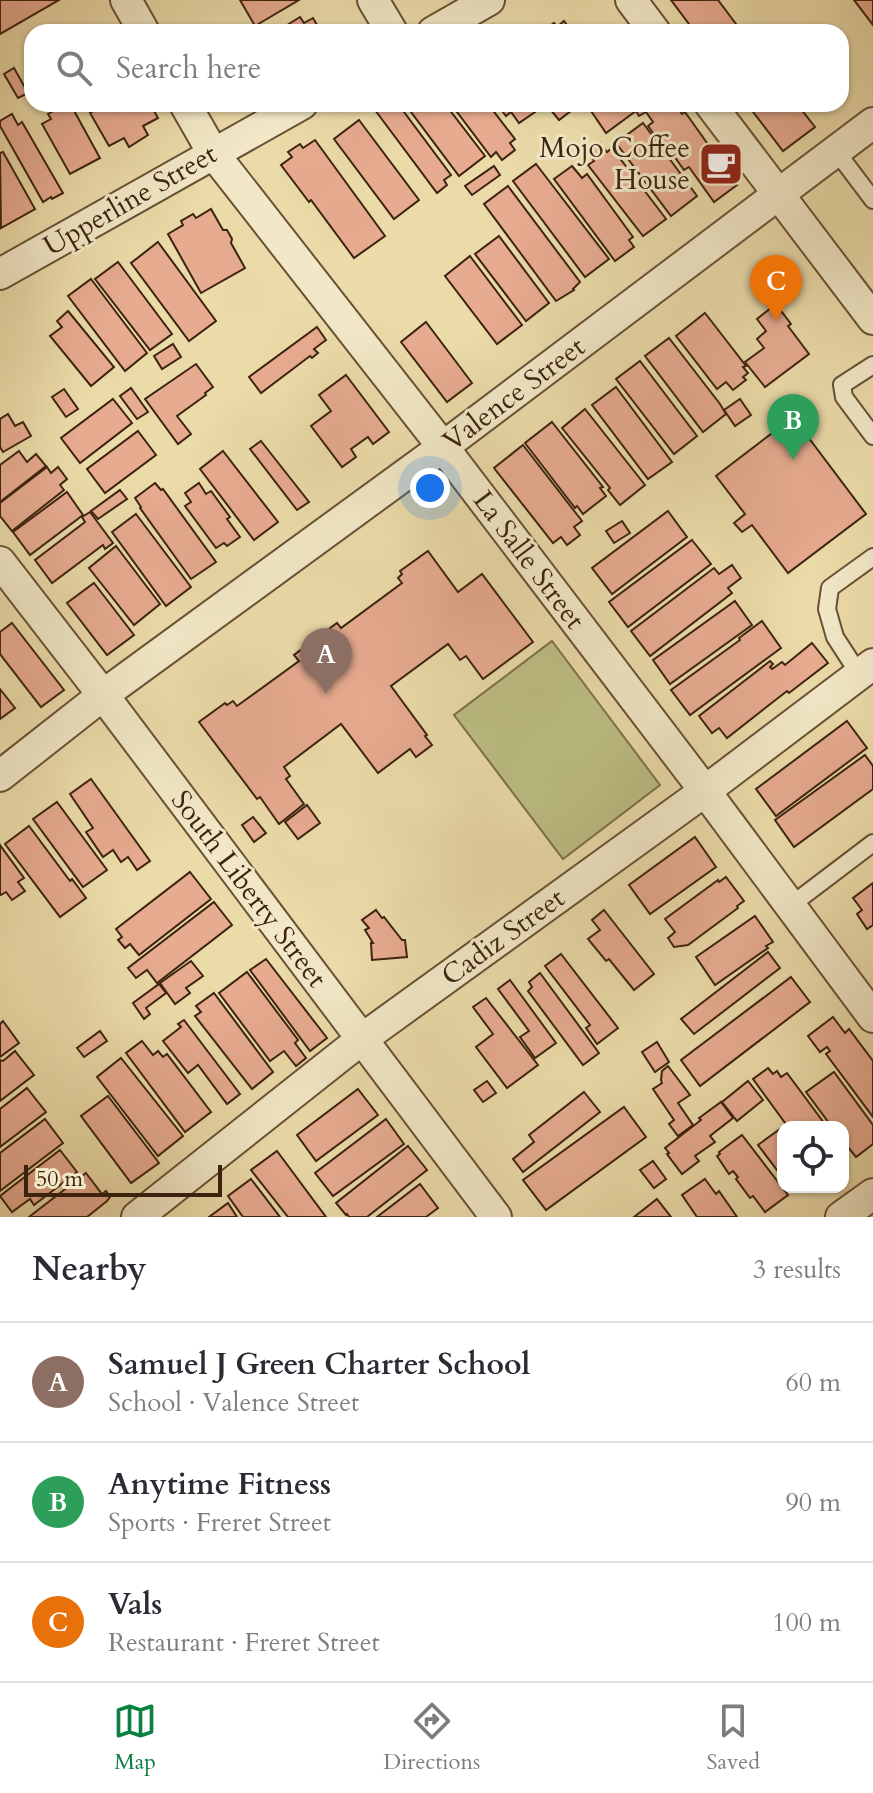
<!DOCTYPE html>
<meta charset="utf-8">
<style>
:root{--surface:#fff;--page:#f7f7f7;--text:#2b2b33;--muted:#7c7c81;--line:#e1e1e2;--accent:#0b8043}
body{margin:0;font-family:Cardo,serif;background:var(--page);color:var(--text)}
.controls{position:absolute;right:24px;bottom:24px;display:grid;overflow:hidden;border-radius:16px;box-shadow:0 2px 6px #0004}
.controls button{width:72px;height:72px;display:grid;place-items:center;padding:0;border:0;border-bottom:2px solid var(--line);background:var(--surface);color:var(--text);font:40px sans-serif}
.scale{position:absolute;left:24px;bottom:20px;width:198px;box-sizing:border-box;padding-left:8px;border:4px solid #3d230f;border-top:0;font-size:22px;line-height:28px;white-space:nowrap;color:#3d230f;-webkit-text-stroke:6px #f2e8c7;paint-order:stroke}
.you{position:absolute;left:430px;top:488px;width:28px;height:28px;margin:-20px;border:6px solid #fff;border-radius:50%;background:#1a73e8;box-shadow:0 0 0 12px #1a73e833}
.badge{display:grid;place-items:center;width:52px;height:52px;border-radius:50%;background:var(--accent);color:#fff;font-size:26px;font-weight:700}
.pin{position:absolute;translate:-50% -66px;filter:drop-shadow(0 2px 4px #0008)}
.pin::after{content:'';position:absolute;top:42px;width:28px;height:24px;background:inherit;clip-path:polygon(0 0,100% 0,50% 100%)}
.list{margin:0;padding:0;list-style:none}
h2{display:flex;justify-content:space-between;align-items:center;height:104px;margin:0;padding:0 32px;font-size:34px}
h2 small{font-size:26px;font-weight:400;color:var(--muted)}
.list li{display:grid;grid-template-columns:52px 1fr auto;gap:24px;align-items:center;box-sizing:border-box;height:120px;padding:0 32px;border-top:2px solid var(--line)}
.list b{display:block;font-size:30px;white-space:nowrap}
.list p{margin:0;font-size:26px;white-space:nowrap;color:var(--muted)}
.list em{font-size:26px;font-style:normal;color:var(--muted)}
.icon{flex:none;width:44px;height:44px;fill:none;stroke:currentColor;stroke-width:2;stroke-linecap:round;stroke-linejoin:round}
.map{position:relative;flex:none;width:873px;height:1217px;overflow:hidden}
.search{position:absolute;background:var(--surface);box-shadow:0 2px 6px #0004;left:24px;right:24px;top:24px;height:88px;display:flex;align-items:center;gap:20px;box-sizing:border-box;padding:0 28px;border-radius:24px;color:var(--muted);font-size:30px}
.sheet{height:464px;background:var(--surface)}
nav{display:flex;justify-content:space-around;align-items:center;box-sizing:border-box;height:112px;border-top:2px solid var(--line);background:var(--surface);font-size:22px;color:var(--muted)}
nav a{display:grid;justify-items:center;gap:4px}
nav .on{color:var(--accent)}
.map>svg:first-child{display:block}
</style>
<div class="map">
<svg width="873" height="1217" viewBox="0 0 873 1217">
<rect width="100%" height="100%" fill="#ebdba9"/>
<filter id="stains"><feTurbulence type="fractalNoise" baseFrequency=".0025" numOctaves="4"/><feColorMatrix values="0 0 0 0 .2 0 0 0 0 .09 0 0 0 0 .02 0 0 0 .5 -.17"/></filter>
<radialGradient id="worn" r=".72"><stop offset=".6" stop-color="#630" stop-opacity="0"/><stop offset="1" stop-color="#630" stop-opacity=".3"/></radialGradient>
<!-- green -->
<path fill="#bcbe84" stroke="#7c704a" stroke-width="2" d="M552 641 660 785 563 859 454 715Z"/>
<!-- building -->
<g fill="#e7ab90" stroke="#3d230f" stroke-width="2">
<path d="M0 0H59L0 34Z"/>
<path d="M240 0H299L255 26Z"/>
<path d="M671 0H718L742 32H695Z"/>
<path d="M854 0H873V25Z"/>
<path d="M300 17 304 23 313 18 321 32H276Z"/>
<path d="M564 21 572 32H542L554 23 557 27Z"/>
<path d="M14 68 28 93 18 98 4 74Z"/>
<path d="M66 104 69 109 72 107 100 158 70 174 42 124 51 119 48 114Z"/>
<path d="M106 104H150L158 118 143 126 148 135 129 147 124 138 109 146 90 113Z"/>
<path d="M383 104H398L451 175 444 180 447 185 437 193 375 110Z"/>
<path d="M405 104H445L485 156 459 176Z"/>
<path d="M451 104H488L515 139 510 143 515 150 502 160 496 152 491 157Z"/>
<path d="M497 104H529L535 112 519 123 511 112 506 116Z"/>
<path d="M546 104H580L559 120Z"/>
<path d="M594 104H675L682 114 685 112 737 185 714 202 689 167 684 170 669 149 666 151 648 126 653 122 646 112 639 116 636 111 606 133 589 108Z"/>
<path d="M747 104H797L815 127 783 151Z"/>
<path d="M12 114 18 125 22 122 63 193 52 199 51 197 43 202 0 126V121Z"/>
<path d="M359 120 419 200 394 219 334 139Z"/>
<path d="M643 123 697 196 671 216 616 143Z"/>
<path d="M315 140 385 236 354 258 311 200 309 202 281 165 292 157 288 152 300 144 303 148Z"/>
<path d="M600 143 607 152 612 148 666 219 643 236 588 165 594 161 588 152Z"/>
<path d="M3 152 35 209 1 228 0 153Z"/>
<path d="M536 164 609 259 585 277 513 181Z"/>
<path d="M494 166 500 175 472 195 465 186Z"/>
<path d="M572 166 582 178 587 174 633 237 629 240 634 247 615 261 554 179Z"/>
<path d="M508 186 580 282 573 289 574 290 556 301 484 204Z"/>
<path d="M211 209 223 230H227L232 239 231 243 245 268 201 293 168 234 183 225 181 221 193 214 196 218Z"/>
<path d="M499 236 549 303 526 321 475 254Z"/>
<path d="M158 242 216 321 189 341 131 263Z"/>
<path d="M470 256 522 325 497 344 445 276Z"/>
<path d="M118 262 172 334 150 350 95 279Z"/>
<path d="M91 279 147 353 125 371 68 296Z"/>
<path d="M772 307 774 310 778 307 791 324 788 326 809 354 765 387 745 362 764 348 757 339 766 331 757 319Z"/>
<path d="M68 311 114 367 91 386 50 336 62 327 57 321Z"/>
<path d="M705 313 746 366 743 367 748 373 743 377 746 380 733 390 726 382 717 389 676 336Z"/>
<path d="M426 322 472 383 447 402 401 342Z"/>
<path d="M317 327 326 340 314 349 318 353 312 358 310 356 261 393 249 377Z"/>
<path d="M669 338 720 404 726 414 703 432 645 356Z"/>
<path d="M173 344 181 357 162 369 154 356Z"/>
<path d="M640 361 697 436 674 454 616 379Z"/>
<path d="M196 364 213 387 205 393 206 395 177 416 191 434 178 444 145 399Z"/>
<path d="M346 375 389 432 373 444 368 437 351 449 356 457 342 467 311 426 331 411 319 395Z"/>
<path d="M616 387 672 462 648 479 592 405Z"/>
<path d="M131 388 148 412 137 419 120 396Z"/>
<path d="M64 389 78 409 66 417 52 397Z"/>
<path d="M113 399 132 423 80 463 61 438Z"/>
<path d="M740 399 751 415 735 426 724 410Z"/>
<path d="M585 409 645 485 620 505 608 490 610 488 562 428Z"/>
<path d="M8 414 15 426 23 422 31 436 3 452 0 447V419Z"/>
<path d="M793 417 866 514 788 573 752 525 742 532 734 523 745 514 716 476Z"/>
<path d="M552 422 603 487 600 488 606 496 583 514 577 506 575 508 525 443Z"/>
<path d="M138 431 156 455 105 493 87 469Z"/>
<path d="M261 441 309 502 297 510 250 449Z"/>
<path d="M523 445 582 521 574 527 580 535 567 545 561 537 553 543 494 468Z"/>
<path d="M19 451 27 462 36 454 46 466 0 502V465Z"/>
<path d="M223 451 278 522 254 540 200 469Z"/>
<path d="M47 467 51 473 58 467 67 479 60 485 64 490 12 531 0 516V503Z"/>
<path d="M155 483 161 490 163 489 216 562 191 579 140 508 141 507 135 498Z"/>
<path d="M199 483 206 494 211 491 230 517 227 519 240 537 227 546 224 543 216 548 185 506 191 502 185 493Z"/>
<path d="M120 490 127 499 98 519 91 511Z"/>
<path d="M67 492 83 515 30 555 13 532Z"/>
<path d="M668 511 687 537 612 594 592 568Z"/>
<path d="M90 512 113 543 105 549 103 545 52 583 35 560 85 522 82 517Z"/>
<path d="M136 514 191 587 166 606 112 532Z"/>
<path d="M622 521 630 533 614 543 606 531Z"/>
<path d="M692 540 711 564 628 627 609 602Z"/>
<path d="M116 546 160 604 134 625 89 568Z"/>
<path d="M428 551 458 592 482 574 533 642 483 679 466 656 460 660 448 644 391 686 427 735 425 736 432 745 416 757 410 749 378 773 341 724 284 767 290 776 286 779 304 804 279 824 260 797 257 799 199 722 225 703 227 705 233 701 237 706 299 661 294 655 337 623 341 628 402 583 398 578 402 574 400 571Z"/>
<path d="M732 565 741 578 728 588 732 593 650 656 631 631 714 568 719 574Z"/>
<path d="M94 583 134 635 107 655 67 603Z"/>
<path d="M735 601 752 625 670 684 653 660Z"/>
<path d="M762 621 781 648 690 715 671 690 740 640 739 638Z"/>
<path d="M12 623 64 690 41 707 0 654V632Z"/>
<path d="M812 643 828 663 789 693 787 691 727 738 719 728 712 733 699 716 770 661 773 664 770 667 772 669 782 662 785 665Z"/>
<path d="M0 689 15 708 0 719Z"/>
<path d="M847 721 867 748 776 816 756 789Z"/>
<path d="M865 755 873 766V789L794 847 775 820Z"/>
<path d="M91 779 150 861 137 870 128 857 121 862 113 850 103 857 86 832 93 828 70 794Z"/>
<path d="M57 802 107 870 83 887 33 819Z"/>
<path d="M307 805 320 823 298 839 285 822Z"/>
<path d="M253 817 266 833 254 842 242 825Z"/>
<path d="M29 826 70 881 72 879 86 898 60 917 5 844Z"/>
<path d="M695 837 716 867 650 914 629 885Z"/>
<path d="M0 845 24 878 18 882 25 891 12 900 6 892 1 895 0 894Z"/>
<path d="M190 872 211 899 139 955 130 944 125 948 118 940 122 937 116 929Z"/>
<path d="M726 877 744 901 737 906 738 908 688 945 674 947 668 938 675 932 665 919 718 880 719 882Z"/>
<path d="M873 883V925L867 929 857 914 862 910 853 898Z"/>
<path d="M214 902 232 925 157 983 147 970 136 978 128 968Z"/>
<path d="M376 910 382 918 384 917 402 940H405L407 957 372 960 371 943H373L365 930 369 928 362 920Z"/>
<path d="M604 910 654 974 634 990 609 959 606 961 588 939 600 930 592 920Z"/>
<path d="M755 916 773 942 766 946 768 948 715 985 696 957Z"/>
<path d="M768 952 780 968 694 1034 681 1019Z"/>
<path d="M561 954 618 1028 597 1044 586 1028 590 1025 545 966Z"/>
<path d="M266 959 327 1038 310 1051 250 970Z"/>
<path d="M191 961 203 976 186 988 190 993 175 1004 160 983Z"/>
<path d="M247 972 298 1040 295 1043 306 1058 296 1066 284 1051 270 1061 219 993Z"/>
<path d="M540 973 599 1053 583 1065 528 991 532 987 529 982Z"/>
<path d="M791 977 810 1002 700 1086 681 1060Z"/>
<path d="M510 980 556 1043 535 1058 520 1037 529 1031 498 989Z"/>
<path d="M159 984 166 993 146 1008 150 1014 144 1019 133 1003Z"/>
<path d="M214 993 273 1072 252 1089 195 1016 201 1012 196 1006Z"/>
<path d="M486 998 538 1065 507 1088 476 1047 493 1034 473 1007Z"/>
<path d="M833 1017 845 1033 849 1029 873 1061V1117L826 1054 830 1051 827 1047 820 1052 808 1036Z"/>
<path d="M184 1020 240 1094 227 1104 198 1065 188 1073 163 1041 181 1027 178 1024Z"/>
<path d="M3 1021 19 1043 0 1057V1024Z"/>
<path d="M100 1031 107 1041 84 1057 77 1048Z"/>
<path d="M142 1041 153 1055 158 1051 163 1057 167 1054 211 1112 185 1132 126 1053Z"/>
<path d="M657 1042 669 1062 655 1072 642 1052Z"/>
<path d="M15 1051 34 1075 0 1101V1060L3 1061Z"/>
<path d="M121 1058 183 1136 158 1156 97 1077Z"/>
<path d="M668 1066 690 1095 678 1103 693 1125 678 1136 669 1124 674 1120 653 1089 662 1083 661 1080 662 1071Z"/>
<path d="M768 1068 773 1074 777 1071 781 1077 787 1073 827 1127H788L753 1079Z"/>
<path d="M834 1072 873 1125V1144L856 1157 843 1141V1127H832L806 1092Z"/>
<path d="M487 1081 496 1093 483 1102 474 1090Z"/>
<path d="M748 1081 763 1100 737 1121 722 1102Z"/>
<path d="M27 1088 46 1112 0 1147V1109Z"/>
<path d="M358 1089 378 1115 316 1161 297 1135Z"/>
<path d="M584 1092 600 1112 523 1172 513 1159 534 1142 529 1135Z"/>
<path d="M108 1096 159 1163 131 1183 81 1116Z"/>
<path d="M721 1102 733 1118 710 1136 715 1142 695 1156 699 1161 682 1174 667 1154 669 1153 665 1148 701 1120 699 1118Z"/>
<path d="M624 1107 646 1137 546 1210 523 1180Z"/>
<path d="M45 1119 63 1143 0 1191V1153Z"/>
<path d="M386 1119 404 1144 333 1196 315 1173Z"/>
<path d="M784 1126 783 1127V1178L758 1145Z"/>
<path d="M742 1135 788 1195 765 1212 753 1196 750 1198 736 1179 738 1177 733 1171 729 1174 717 1156 720 1154 719 1152Z"/>
<path d="M408 1146 427 1170 367 1217H349L347 1214 346 1215 336 1203Z"/>
<path d="M60 1150 77 1172 34 1205 30 1199 12 1212 0 1196Z"/>
<path d="M277 1151 326 1217H288L251 1170Z"/>
<path d="M653 1161 666 1179 654 1188 640 1170Z"/>
<path d="M86 1173 102 1194 106 1191 110 1197 107 1201 87 1217H29Z"/>
<path d="M251 1179 280 1217H243L228 1196Z"/>
<path d="M705 1179 716 1194 719 1191 737 1217H697L682 1195Z"/>
<path d="M420 1184 438 1208 426 1217H377Z"/>
<path d="M657 1199 671 1217H634Z"/>
<path d="M228 1203 237 1217H209Z"/>
</g>
<g fill="none" stroke-linecap="round" stroke-linejoin="round">
<!-- service casing -->
<g stroke="#685136" stroke-width="20">
<g id="service">
<path d="M836 151 873 200"/>
<path d="M873 365 842 385 844 397 873 436"/>
<path d="M859 674 835 637 827 609 830 588 873 557"/>
<path d="M790 906 873 843"/>
</g>
</g>
<!-- minor casing -->
<g stroke="#685136" stroke-width="34">
<g id="minor">
<path d="M126 0 144 32"/>
<path d="M373 0 392 32"/>
<path d="M631 0 655 32"/>
<path d="M433 32 489 0"/>
<path d="M185 104 213 153 443 447 705 791 873 1017"/>
<path d="M710 104 873 319"/>
<path d="M0 274 302 104"/>
<path d="M0 562 103 695 496 1217"/>
<path d="M0 776 103 695 443 447 873 123"/>
<path d="M137 1217 362 1039 705 791 873 664"/>
<path d="M841 1217 873 1194"/>
</g>
</g>
<!-- service -->
<use href="#service" stroke="#f2e8c7" stroke-width="16"/>
<!-- minor -->
<use href="#minor" stroke="#f2e8c7" stroke-width="30"/>
</g>
<!-- icons -->
<defs>
<g id="cafe-square" transform="scale(2.3)"><rect x="-9" y="-9" width="18" height="18" rx="4" fill="#8f2418" stroke="#f2e8c7"/><path d="M-5.5-4.5H6V0H3Q3 3.5 0 3.5H-2.5Q-5.5 3.5-5.5 0ZM3-3.2v2h1.7v-2ZM-6 4.5H4V6H-6Z" fill="#fff"/></g>
</defs>
<g fill-rule="evenodd">
<use href="#cafe-square" x="721" y="164"/>
</g>
<g text-anchor="middle" dominant-baseline="central" stroke-width="6" stroke-linejoin="round" paint-order="stroke">
<!-- poi labels -->
<g font-size="28" fill="#3d230f" stroke="#f2e8c7" text-anchor="end">
<text x="690" y="148">Mojo Coffee<tspan x="690" dy="32">House</tspan></text>
</g>
<!-- street labels -->
<g font-size="28" fill="#3d230f" stroke="#f2e8c7">
<text transform="translate(130 200) rotate(-30)">Upperline Street</text>
<text transform="translate(514 394) rotate(-37)">Valence Street</text>
<text transform="translate(529 560) rotate(53)">La Salle Street</text>
<text transform="translate(249 889) rotate(53)">South Liberty Street</text>
<text transform="translate(503 937) rotate(-36)">Cadiz Street</text>
</g>
</g>
<rect width="100%" height="100%" filter="url(#stains)"/>
<rect width="100%" height="100%" fill="url(#worn)"/>
</svg>
<div class="controls">
<button><svg class="icon" aria-label="locate" viewBox="0 0 24 24"><circle cx="12" cy="12" r="6"/><path d="M12 2v4M12 18v4M2 12h4M18 12h4"/></svg></button>
</div>
<div class="scale">50 m</div>
<div class="you"></div>
<div class="pin badge" style="left:326px;top:694px;background:#8d6e63">A</div>
<div class="pin badge" style="left:793px;top:460px;background:#2e9e5b">B</div>
<div class="pin badge" style="left:776px;top:321px;background:#e8710a">C</div>
<div class="search"><svg class="icon" aria-label="search" viewBox="0 0 24 24"><circle cx="10" cy="10" r="6"/><path d="M15 15l6 6"/></svg>Search here</div>
</div>
<section class="sheet">
<h2>Nearby<small>3 results</small></h2>
<ul class="list">
<li><span class="badge" style="background:#8d6e63">A</span><div><b>Samuel J Green Charter School</b><p>School · Valence Street</p></div><em>60 m</em></li>
<li><span class="badge" style="background:#2e9e5b">B</span><div><b>Anytime Fitness</b><p>Sports · Freret Street</p></div><em>90 m</em></li>
<li><span class="badge" style="background:#e8710a">C</span><div><b>Vals</b><p>Restaurant · Freret Street</p></div><em>100 m</em></li>
</ul>
</section>
<nav>
<a class="on"><svg class="icon" aria-label="map" viewBox="0 0 24 24"><path d="M3 6l6-2 6 2 6-2v14l-6 2-6-2-6 2zM9 4v14M15 6v14"/></svg>Map</a>
<a><svg class="icon" aria-label="directions" viewBox="0 0 24 24"><path d="M12 3l9 9-9 9-9-9zM9 14v-3h6M13 9l2 2-2 2"/></svg>Directions</a>
<a><svg class="icon" aria-label="saved" viewBox="0 0 24 24"><path d="M7 4h10v16l-5-4-5 4z"/></svg>Saved</a>
</nav>
